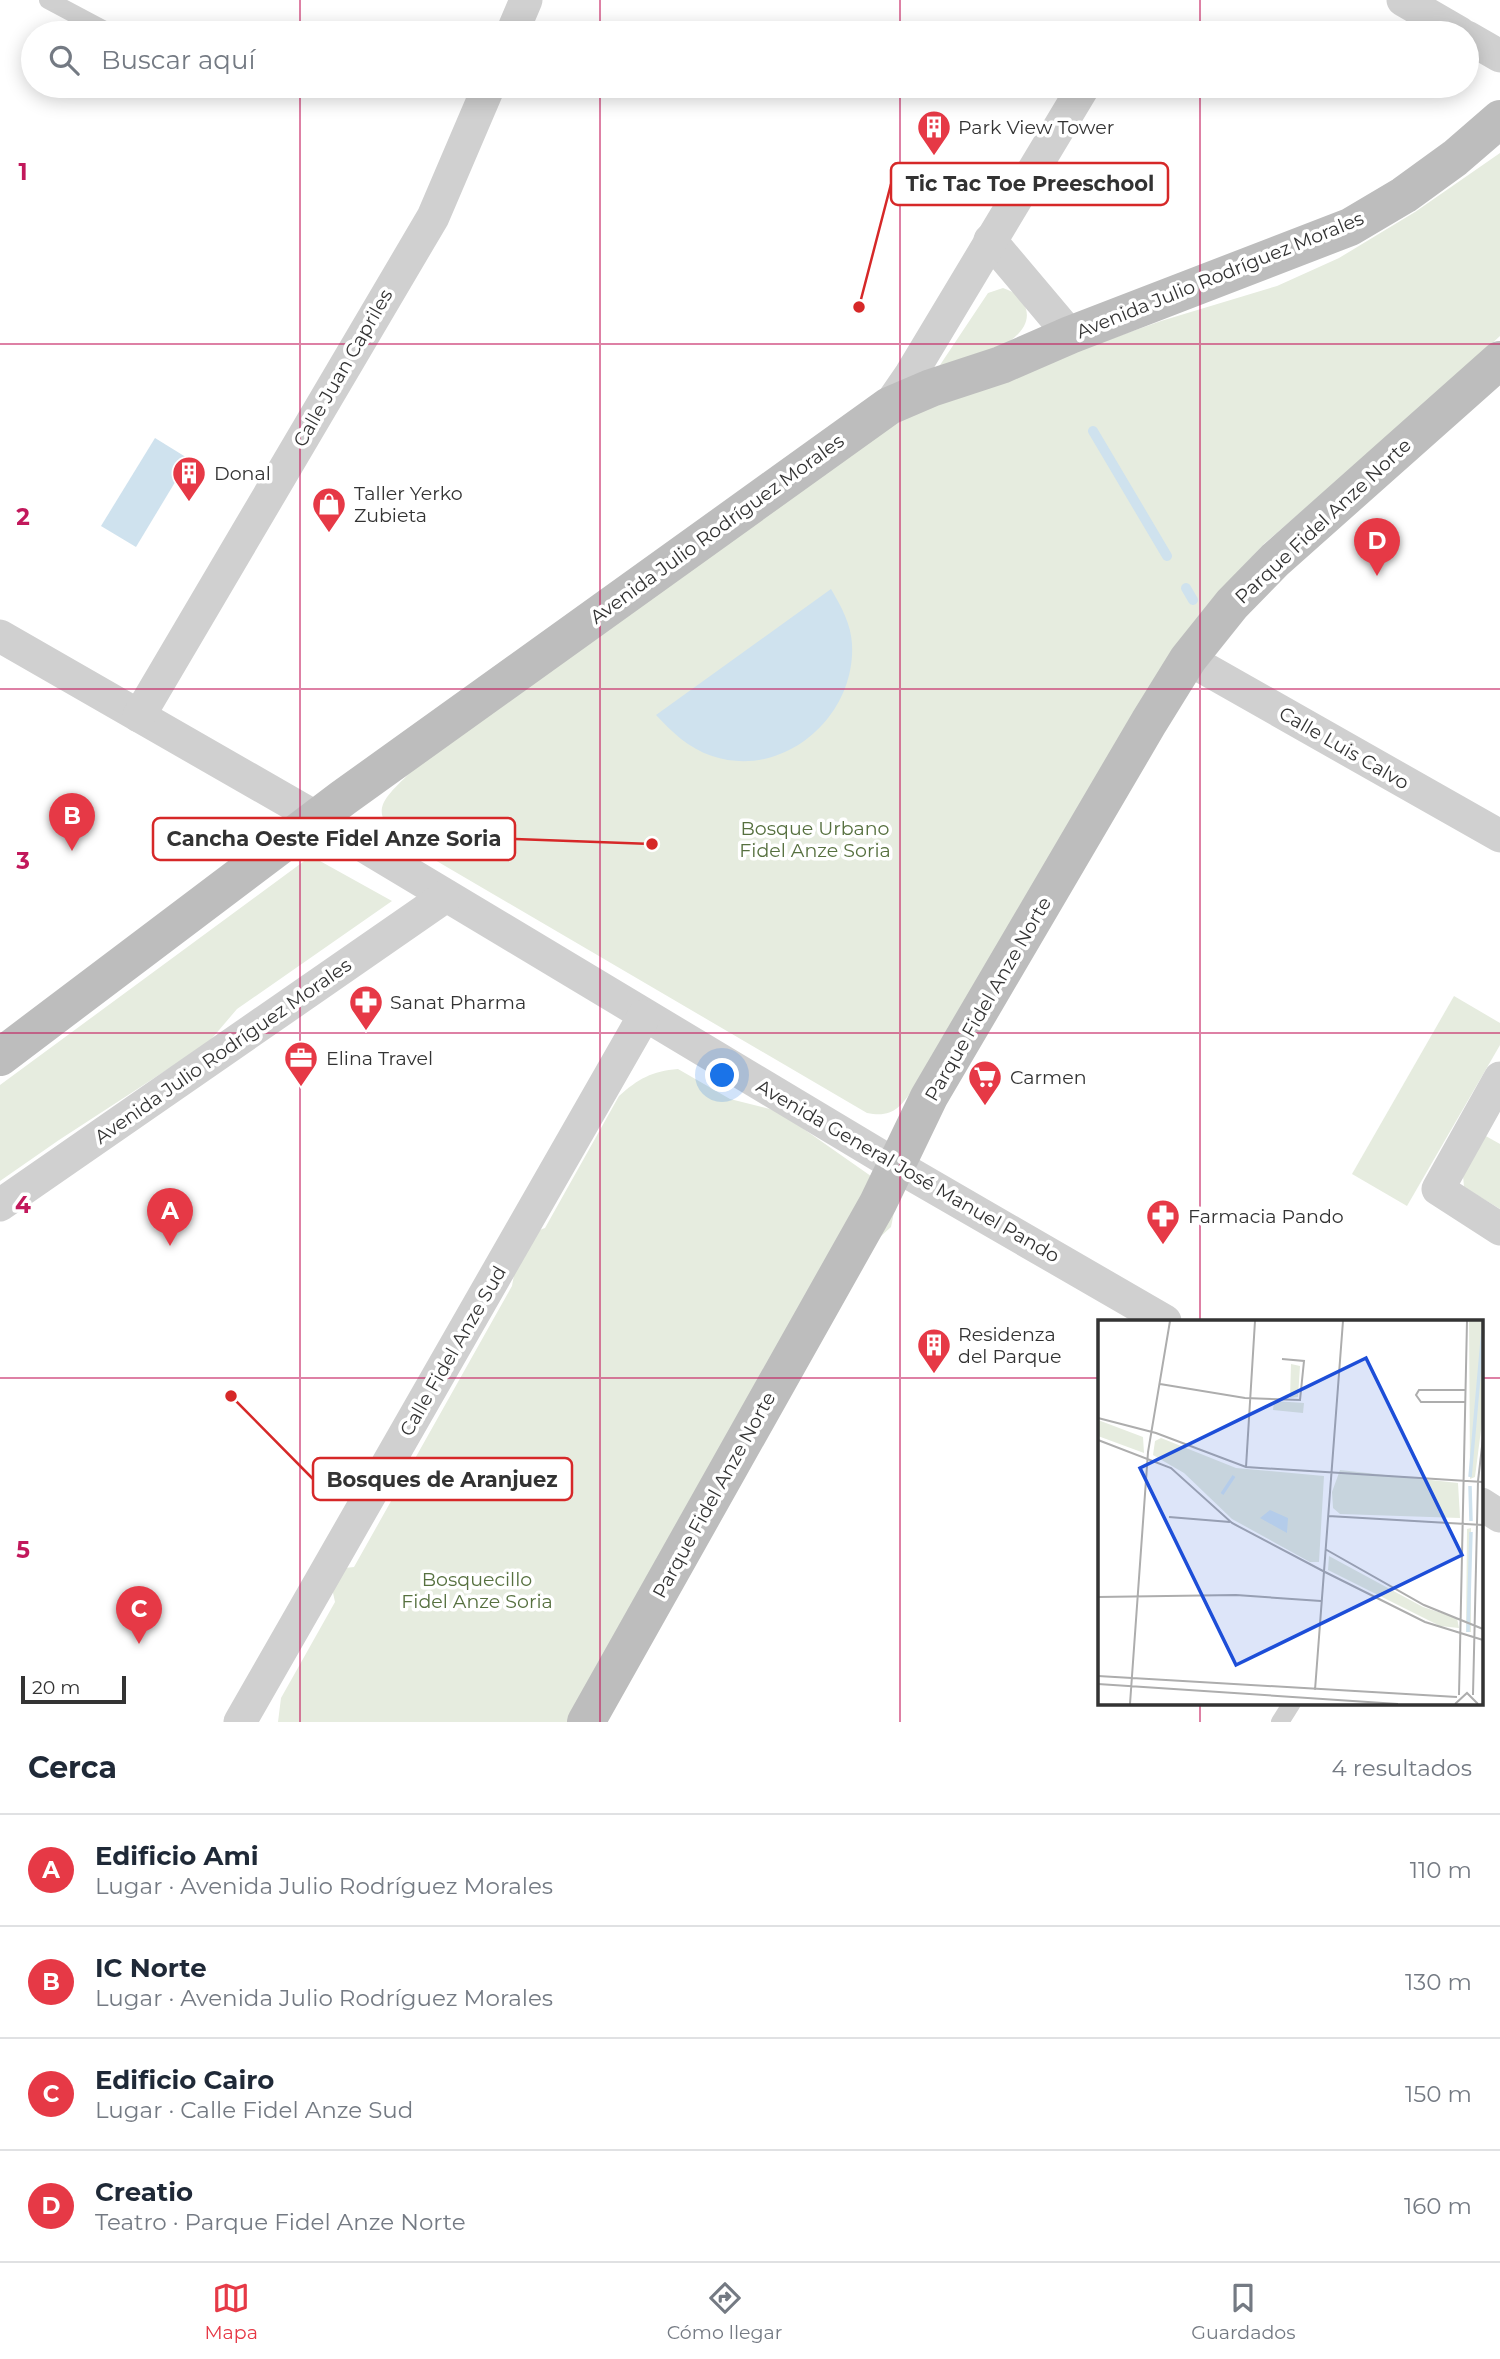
<!DOCTYPE html>
<html lang="es">
<meta charset="utf-8">
<style>
:root{--surface:#fff;--page:#f2f2f3;--text:#1f2937;--muted:#747a83;--line:#e0e1e3;--accent:#e63946}
body{margin:0;font-family:Montserrat,sans-serif;background:var(--page);color:var(--text)}
.scale{position:absolute;left:21px;bottom:18px;width:105px;box-sizing:border-box;padding-left:7px;border:4px solid #333;border-top:0;font-size:19px;line-height:24px;white-space:nowrap;color:#333;-webkit-text-stroke:5px #fff;paint-order:stroke}
.you{position:absolute;left:723px;top:1076px;width:24px;height:24px;margin:-18px;border:5px solid #fff;border-radius:50%;background:#1a73e8;box-shadow:0 0 0 10px #1a73e833}
.badge{display:grid;place-items:center;width:46px;height:46px;border-radius:50%;background:var(--accent);color:#fff;font-size:23px;font-weight:700}
.pin{position:absolute;translate:-50% -58px;filter:drop-shadow(0 2px 4px #0008)}
.pin::after{content:'';position:absolute;top:37px;width:24px;height:21px;background:inherit;clip-path:polygon(0 0,100% 0,50% 100%)}
.list{margin:0;padding:0;list-style:none}
h2{display:flex;justify-content:space-between;align-items:center;height:91px;margin:0;padding:0 28px;font-size:30px}
h2 small{font-size:23px;font-weight:400;color:var(--muted)}
.list li{display:grid;grid-template-columns:46px 1fr auto;gap:21px;align-items:center;box-sizing:border-box;height:112px;padding:0 28px;border-top:2px solid var(--line)}
.list b{display:block;font-size:26px;white-space:nowrap}
.list p{margin:0;font-size:23px;white-space:nowrap;color:var(--muted)}
.list em{font-size:23px;font-style:normal;color:var(--muted)}
.icon{flex:none;width:38px;height:38px;fill:none;stroke:currentColor;stroke-width:2;stroke-linecap:round;stroke-linejoin:round}
.map{position:relative;flex:none;width:1500px;height:1722px;overflow:hidden}
.search{position:absolute;background:var(--surface);box-shadow:0 4px 18px #0003;left:21px;right:21px;top:21px;height:77px;display:flex;align-items:center;gap:18px;box-sizing:border-box;padding:0 24px;border-radius:38px;color:var(--muted);font-size:26px}
.sheet{height:539px;background:var(--surface)}
nav{display:flex;justify-content:space-around;align-items:center;box-sizing:border-box;height:98px;border-top:2px solid var(--line);background:var(--surface);font-size:19px;color:var(--muted)}
nav a{display:grid;justify-items:center;gap:4px}
nav .on{color:var(--accent)}
.map>svg:first-child{display:block}
</style>
<div class="map">
<svg width="1500" height="1722" viewBox="0 0 1500 1722">
<rect width="100%" height="100%" fill="#fff"/>
<!-- green -->
<g fill="#e6ecdf">
<path d="M1500 153V336L1433 398 1265 543 1213 598 913 1089C900 1108 892 1118 867 1113L411 846C364 813 380 802 414 769L883 429 978 386 1161 321 1277 286 1339 258 1415 212Z"/>
<path d="M1003 288C1015 292 1022 297 1026 309 1036 344 959 364 934 374L988 293Z"/>
<path d="M311 856 392 901 237 1009 208 1043 59 1140 0 1181V1085Z"/>
<path d="M1454 996 1500 1023V1045L1407 1206 1352 1174Z"/>
<path d="M678 1069 730 1099 778 1111 878 1181 895 1207 891 1227 870 1246 576 1722H278L281 1698 335 1602 332 1588 345 1568 354 1567 512 1286C516 1264 521 1236 545 1228L619 1096C638 1079 652 1071 678 1069Z"/>
<path d="M1484 1135 1500 1144V1209L1464 1187 1463 1175Z"/>
</g>
<!-- water -->
<g fill="#cfe2ee">
<path d="M155 438 189 459 136 547 101 526Z"/>
<path d="M831 589C841 606 851 624 852 644 856 717 783 780 712 756 688 748 672 732 656 715Z"/>
</g>
<g fill="none" stroke-linecap="round" stroke-linejoin="round">
<!-- stream -->
<g stroke="#cfe2ee" stroke-width="10">
<path d="M1093 431 1167 556"/>
<path d="M1186 588 1193 600"/>
</g>
<!-- lane -->
<g stroke="#d0d0d0" stroke-width="18">
<path d="M48 0 110 33"/>
<path d="M1280 1722 1292 1703"/>
</g>
<!-- street -->
<g stroke="#d0d0d0" stroke-width="33">
<path d="M1403 0 1460 33"/>
<path d="M512 33 526 0"/>
<path d="M1467 37 1500 56"/>
<path d="M990 240 1070 335"/>
<path d="M889 406 911 374 1084 86"/>
<path d="M0 636 317 818 897 1166 1165 1321"/>
<path d="M1188 659 1500 836"/>
<path d="M139 716 433 217 489 86"/>
<path d="M1500 1078 1438 1189 1500 1229"/>
<path d="M0 1205 446 896"/>
<path d="M1481 1504 1500 1516"/>
<path d="M240 1722 644 1016"/>
</g>
<!-- secondary -->
<g stroke="#bdbdbd" stroke-width="38">
<path d="M0 1057 343 798 889 406 931 388 1001 365 1070 335 1350 227 1404 195 1455 158 1500 119"/>
<path d="M586 1722 878 1203 929 1097 1149 722 1188 659 1232 604 1275 560 1500 360"/>
</g>
</g>
<!-- grid -->
<path fill="none" stroke="#c2185b" stroke-width="2" stroke-opacity="0.55" d="M300 0V33M600 0V33M900 0V33M1200 0V33M300 86V1722M600 86V1722M900 86V1722M1200 86V1321M0 344H1500M0 689H1500M0 1033H1500M0 1378H1099M1481 1378H1500M1200 1703V1722"/>
<!-- icons -->
<defs>
<g id="building-pin" transform="scale(1.75)"><path d="M0 17L-7.5 6A9.5 9.5 0 1 1 7.5 6Z" fill="#e63946" stroke="#fff"/><path d="M-4-6H4V6H1V3H-1V6H-4ZM-2.5-4.3h1.7v1.8h-1.7ZM.8-4.3h1.7v1.8H.8ZM-2.5-1h1.7V.8h-1.7ZM.8-1h1.7V.8H.8Z" fill="#fff"/></g>
<g id="shop-pin" transform="scale(1.75)"><path d="M0 17L-7.5 6A9.5 9.5 0 1 1 7.5 6Z" fill="#e63946" stroke="#fff"/><path d="M-5-2.5h2.3a2.7 3.5 0 0 1 5.4 0H5L5.5 6h-11ZM-1.5-2.5h3a1.5 2.3 0 0 0-3 0Z" fill="#fff"/></g>
<g id="pharmacy-pin" transform="scale(1.75)"><path d="M0 17L-7.5 6A9.5 9.5 0 1 1 7.5 6Z" fill="#e63946" stroke="#fff"/><path d="M-2-6h4v4h4v4h-4v4h-4v-4h-4v-4h4Z" fill="#fff"/></g>
<g id="office-pin" transform="scale(1.75)"><path d="M0 17L-7.5 6A9.5 9.5 0 1 1 7.5 6Z" fill="#e63946" stroke="#fff"/><path d="M-6-3h4V-5.5h4V-3h4V5H-6ZM-1-4.5V-3h2v-1.5ZM-6 0V1H6V0Z" fill="#fff"/></g>
<g id="supermarket-pin" transform="scale(1.75)"><path d="M0 17L-7.5 6A9.5 9.5 0 1 1 7.5 6Z" fill="#e63946" stroke="#fff"/><path d="M-6-5.5h2.5l.6 2H6L4.5 2H-2.5L-4.4-4H-6ZM-1.5 3.2a1.3 1.3 0 1 0 .1 0ZM3 3.2a1.3 1.3 0 1 0 .1 0Z" fill="#fff"/></g>
</defs>
<g fill-rule="evenodd">
<use href="#building-pin" x="934" y="127"/>
<use href="#building-pin" x="189" y="473"/>
<use href="#shop-pin" x="329" y="504"/>
<use href="#pharmacy-pin" x="366" y="1002"/>
<use href="#office-pin" x="301" y="1058"/>
<use href="#supermarket-pin" x="985" y="1077"/>
<use href="#pharmacy-pin" x="1163" y="1216"/>
<use href="#building-pin" x="934" y="1345"/>
</g>
<g text-anchor="middle" dominant-baseline="central" stroke-width="7" stroke-linejoin="round" paint-order="stroke">
<!-- poi labels -->
<g font-size="19" fill="#333" stroke="#fff" text-anchor="start">
<text x="958" y="127">Park View Tower</text>
<text x="214" y="473">Donal</text>
<text x="354" y="493">Taller Yerko<tspan x="354" dy="22">Zubieta</tspan></text>
<text x="390" y="1002">Sanat Pharma</text>
<text x="326" y="1058">Elina Travel</text>
<text x="1010" y="1077">Carmen</text>
<text x="1188" y="1216">Farmacia Pando</text>
<text x="958" y="1334">Residenza<tspan x="958" dy="22">del Parque</tspan></text>
</g>
<!-- street labels -->
<g font-size="19" fill="#333" stroke="#fff">
<text transform="translate(1220 275) rotate(-22)">Avenida Julio Rodríguez Morales</text>
<text transform="translate(343 368) rotate(-60)">Calle Juan Capriles</text>
<text transform="translate(1323 521) rotate(-43)">Parque Fidel Anze Norte</text>
<text transform="translate(717 529) rotate(-36)">Avenida Julio Rodríguez Morales</text>
<text transform="translate(1344 748) rotate(30)">Calle Luis Calvo</text>
<text transform="translate(988 999) rotate(-60)">Parque Fidel Anze Norte</text>
<text transform="translate(223 1051) rotate(-35)">Avenida Julio Rodríguez Morales</text>
<text transform="translate(908 1171) rotate(30)">Avenida General José Manuel Pando</text>
<text transform="translate(453 1351) rotate(-60)">Calle Fidel Anze Sud</text>
<text transform="translate(714 1495) rotate(-61)">Parque Fidel Anze Norte</text>
</g>
<!-- park labels -->
<g font-size="19" fill="#56703f" stroke="#fff">
<text x="815" y="828">Bosque Urbano<tspan x="815" dy="22">Fidel Anze Soria</tspan></text>
<text x="477" y="1579">Bosquecillo<tspan x="477" dy="22">Fidel Anze Soria</tspan></text>
</g>
</g>
<!-- overview -->
<g transform="translate(1098 1320)">
<rect width="385" height="385" fill="#fff"/>
<path d="M371 1H385V94L377 157 372 159ZM193 44 202 46 200 77 192 78ZM176 81 206 83 205 93 175 90ZM0 100 45 117 46 133 0 116ZM63 118 138 148 226 156 221 242H212L134 199 86 153 55 135 57 121ZM242 150 360 163 362 198 242 194 235 188 234 172ZM373 208V312H368L369 209ZM231 236 325 287 359 298 361 308 342 306 230 250Z" fill="#e6ecdf"/>
<path d="M172 190 190 198 189 213 162 198Z" fill="#cfe2ee"/>
<path fill="none" stroke="#cfe2ee" stroke-width="3.5" d="M372 157 385 10M372 166 373 201M124 174 136 156M370 312 373 212"/>
<path fill="none" stroke="#adadad" stroke-width="2" d="M62 64 147 78 202 80 206 41 184 39M367 82H323L318 75 321 70H367M0 98 58 113 148 147 385 162M0 120 73 148 134 203 225 251 327 302 385 320M148 147 157 1M230 196 385 205M71 197 132 202M227 229 326 285 385 309M0 277 138 275 223 281M0 356 359 377M0 364 300 384M217 370 245 1M361 375 369 1M375 375 380 161 385 118M32 384 50 132 72 1M357 384 369 373 380 384"/>
<path fill="#1d4ed8" fill-opacity="0.15" stroke="#1d4ed8" stroke-width="3.5" d="M268 38 364 235 138 345 42 148Z"/>
<rect width="385" height="385" fill="none" stroke="#333" stroke-width="3.5"/>
</g>
<g font-size="23" text-anchor="middle" font-weight="bold" fill="#c2185b" stroke="#fff" stroke-width="7" stroke-linejoin="round" paint-order="stroke">
<text x="23" y="180">1</text>
<text x="23" y="525">2</text>
<text x="23" y="869">3</text>
<text x="23" y="1213">4</text>
<text x="23" y="1558">5</text>
</g>
<!-- callouts -->
<path fill="none" stroke="#d62828" stroke-width="2.5" d="M859 307L891 184M652 844L515 839M231 1396L313 1479"/>
<g fill="#d62828" stroke="#fff" stroke-width="2.5">
<circle cx="859" cy="307" r="7"/>
<circle cx="652" cy="844" r="7"/>
<circle cx="231" cy="1396" r="7"/>
</g>
<g fill="#fff" stroke="#d62828" stroke-width="2.5">
<rect x="891" y="163" width="277" height="42" rx="7"/>
<rect x="153" y="818" width="362" height="42" rx="7"/>
<rect x="313" y="1458" width="259" height="42" rx="7"/>
</g>
<g font-size="21" text-anchor="middle" font-weight="bold" fill="#333">
<text x="1030" y="191">Tic Tac Toe Preeschool</text>
<text x="334" y="846">Cancha Oeste Fidel Anze Soria</text>
<text x="442" y="1487">Bosques de Aranjuez</text>
</g>
</svg>
<div class="scale">20 m</div>
<div class="you"></div>
<div class="pin badge" style="left:170px;top:1246px">A</div>
<div class="pin badge" style="left:72px;top:851px">B</div>
<div class="pin badge" style="left:139px;top:1644px">C</div>
<div class="pin badge" style="left:1377px;top:576px">D</div>
<div class="search"><svg class="icon" aria-label="search" viewBox="0 0 24 24"><circle cx="10" cy="10" r="6"/><path d="M15 15l6 6"/></svg>Buscar aquí</div>
</div>
<section class="sheet">
<h2>Cerca<small>4 resultados</small></h2>
<ul class="list">
<li><span class="badge">A</span><div><b>Edificio Ami</b><p>Lugar · Avenida Julio Rodríguez Morales</p></div><em>110 m</em></li>
<li><span class="badge">B</span><div><b>IC Norte</b><p>Lugar · Avenida Julio Rodríguez Morales</p></div><em>130 m</em></li>
<li><span class="badge">C</span><div><b>Edificio Cairo</b><p>Lugar · Calle Fidel Anze Sud</p></div><em>150 m</em></li>
<li><span class="badge">D</span><div><b>Creatio</b><p>Teatro · Parque Fidel Anze Norte</p></div><em>160 m</em></li>
</ul>
</section>
<nav>
<a class="on"><svg class="icon" aria-label="map" viewBox="0 0 24 24"><path d="M3 6l6-2 6 2 6-2v14l-6 2-6-2-6 2zM9 4v14M15 6v14"/></svg>Mapa</a>
<a><svg class="icon" aria-label="directions" viewBox="0 0 24 24"><path d="M12 3l9 9-9 9-9-9zM9 14v-3h6M13 9l2 2-2 2"/></svg>Cómo llegar</a>
<a><svg class="icon" aria-label="saved" viewBox="0 0 24 24"><path d="M7 4h10v16l-5-4-5 4z"/></svg>Guardados</a>
</nav>
